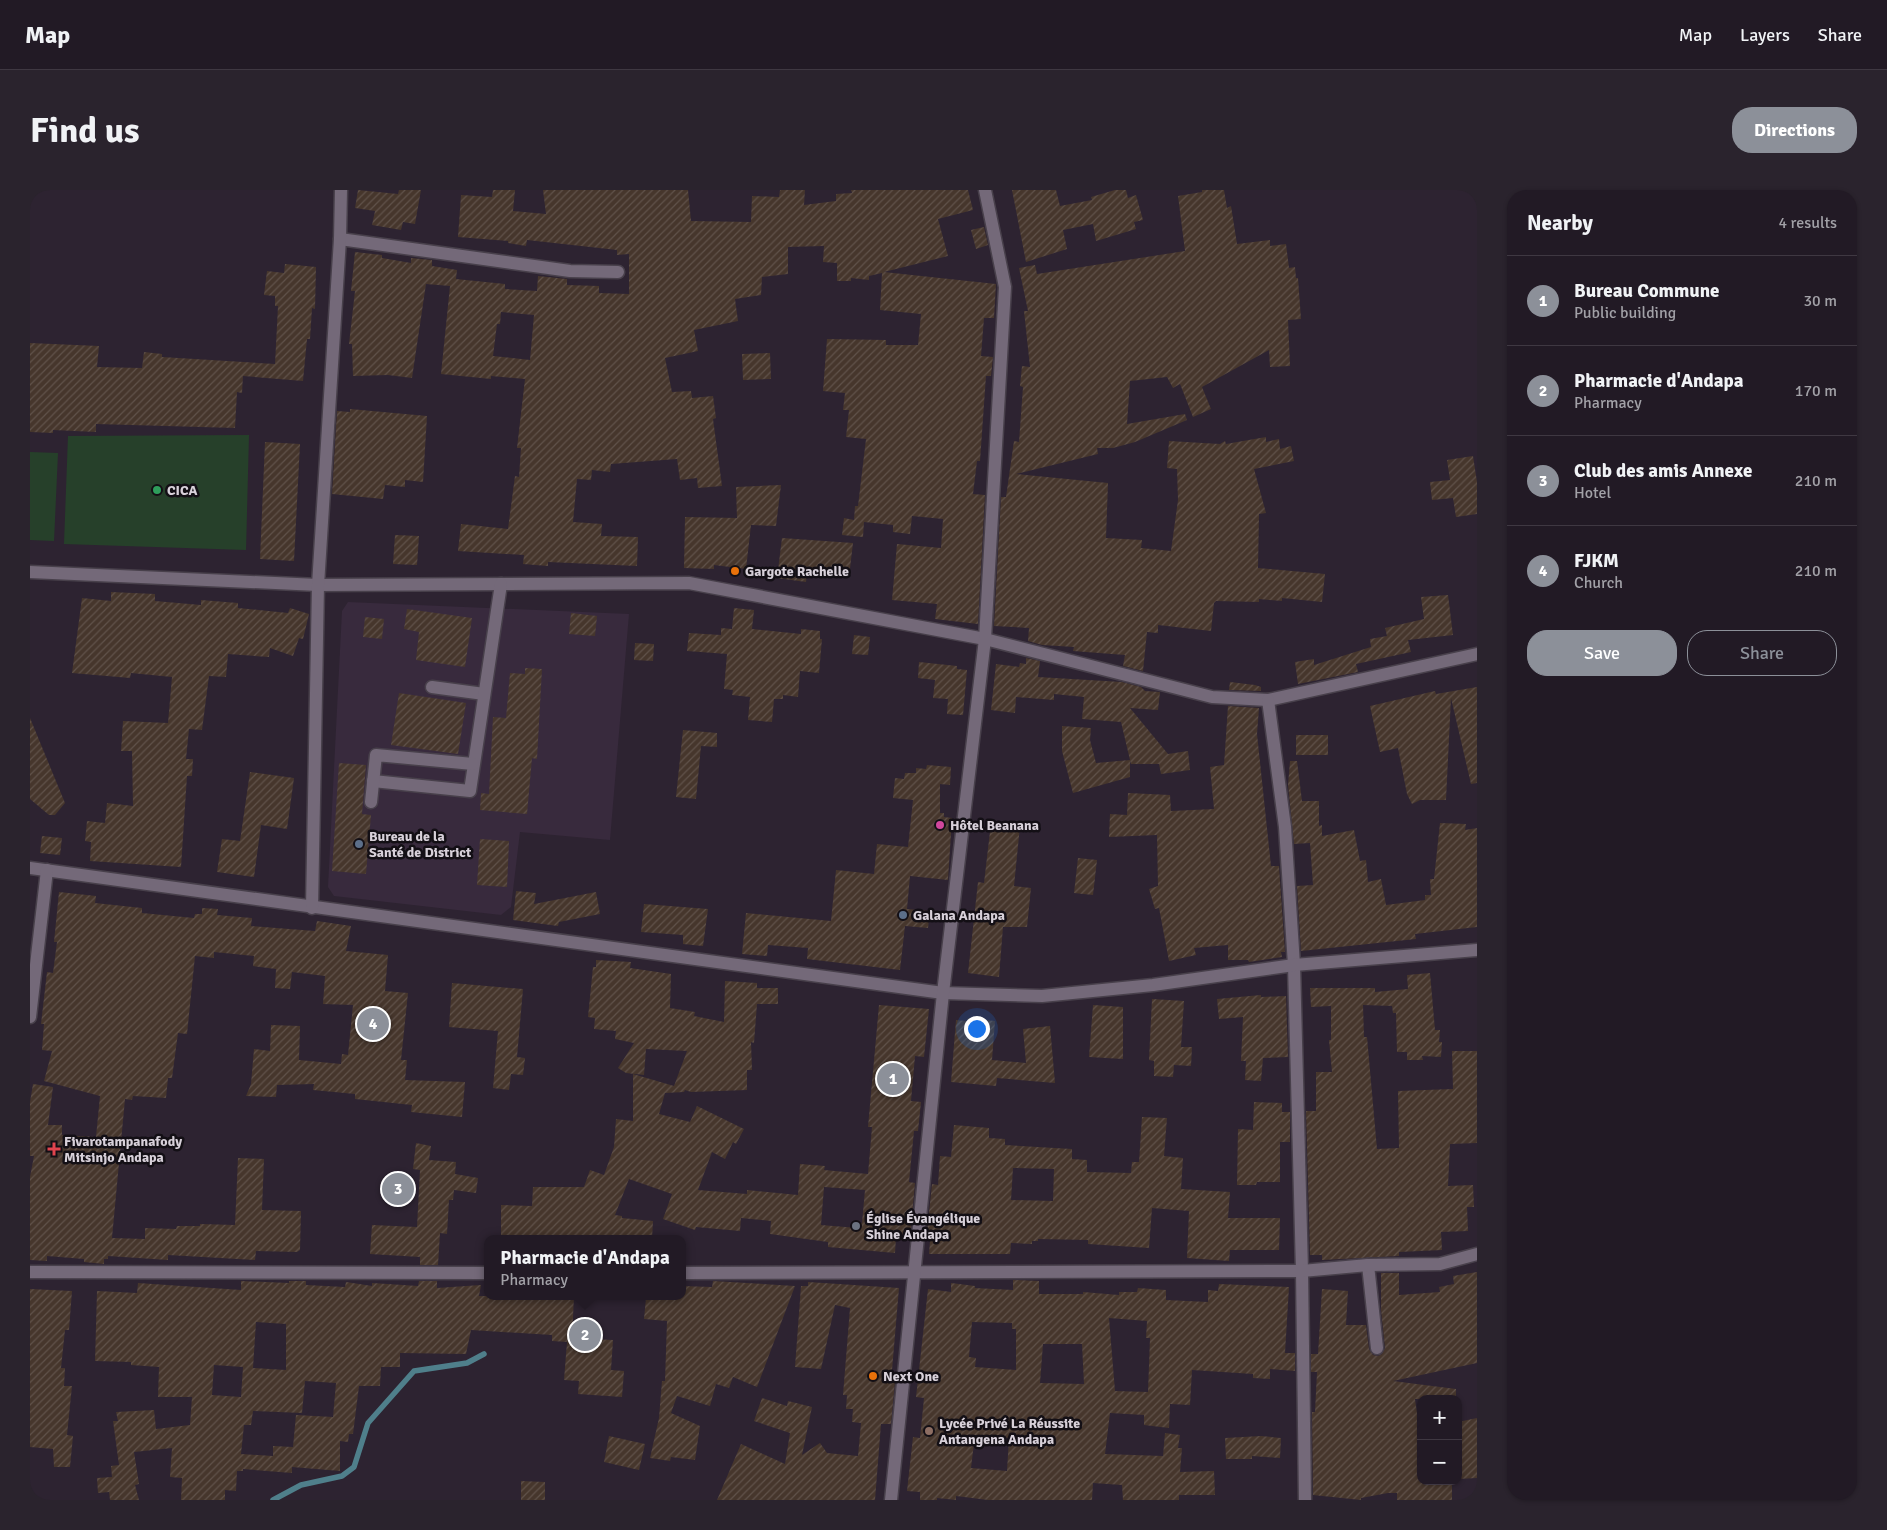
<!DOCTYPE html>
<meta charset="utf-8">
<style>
:root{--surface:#221a25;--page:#2a232d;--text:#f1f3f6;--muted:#a2a1a7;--line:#3f3842;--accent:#8c9099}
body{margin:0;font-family:Signika,sans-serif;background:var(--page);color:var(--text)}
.controls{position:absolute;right:15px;bottom:15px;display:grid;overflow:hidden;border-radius:10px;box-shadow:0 1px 4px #0004}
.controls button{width:45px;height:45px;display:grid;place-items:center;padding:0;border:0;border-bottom:1px solid var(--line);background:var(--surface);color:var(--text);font:25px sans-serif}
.you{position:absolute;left:946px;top:838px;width:18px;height:18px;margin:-12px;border:4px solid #fff;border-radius:50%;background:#1a73e8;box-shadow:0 0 0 8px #1a73e833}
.badge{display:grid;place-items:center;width:32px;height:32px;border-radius:50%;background:var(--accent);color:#fff;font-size:16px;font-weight:700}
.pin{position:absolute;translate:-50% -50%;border:2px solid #fff;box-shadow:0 1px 5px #0006}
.popup{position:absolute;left:454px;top:1045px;width:202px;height:65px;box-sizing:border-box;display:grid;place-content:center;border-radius:10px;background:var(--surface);filter:drop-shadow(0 1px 4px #0005);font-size:16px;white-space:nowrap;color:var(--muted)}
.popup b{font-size:19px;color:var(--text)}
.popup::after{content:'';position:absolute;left:50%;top:100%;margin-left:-10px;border:10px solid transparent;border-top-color:var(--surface)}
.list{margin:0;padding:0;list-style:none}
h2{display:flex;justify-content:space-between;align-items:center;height:65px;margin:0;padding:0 20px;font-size:21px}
h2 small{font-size:16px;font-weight:400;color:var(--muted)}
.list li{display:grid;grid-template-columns:32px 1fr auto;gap:15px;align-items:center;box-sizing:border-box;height:90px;padding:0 20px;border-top:1px solid var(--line)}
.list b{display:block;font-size:19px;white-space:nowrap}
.list p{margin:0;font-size:16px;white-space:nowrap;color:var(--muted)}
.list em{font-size:16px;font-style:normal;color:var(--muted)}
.actions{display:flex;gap:10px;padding:15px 20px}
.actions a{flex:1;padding:11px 0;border:1px solid var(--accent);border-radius:20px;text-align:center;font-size:18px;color:var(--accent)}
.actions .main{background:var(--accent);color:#fff}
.map{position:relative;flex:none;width:1447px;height:1310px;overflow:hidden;border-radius:20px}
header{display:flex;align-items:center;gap:30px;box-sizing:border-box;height:70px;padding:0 25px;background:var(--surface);border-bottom:1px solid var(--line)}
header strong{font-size:24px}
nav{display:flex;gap:28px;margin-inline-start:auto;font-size:18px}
.intro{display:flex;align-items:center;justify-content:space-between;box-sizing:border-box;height:120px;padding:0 30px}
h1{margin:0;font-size:35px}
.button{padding:12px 22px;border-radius:20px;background:var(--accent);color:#fff;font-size:18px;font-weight:700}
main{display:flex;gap:30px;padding:0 30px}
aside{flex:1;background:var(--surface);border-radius:20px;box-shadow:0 1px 4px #0004}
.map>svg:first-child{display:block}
</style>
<header>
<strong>Map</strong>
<nav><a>Map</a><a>Layers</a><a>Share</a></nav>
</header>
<div class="intro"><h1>Find us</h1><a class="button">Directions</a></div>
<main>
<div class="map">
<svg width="1447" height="1310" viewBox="0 0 1447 1310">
<defs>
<pattern id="building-hatch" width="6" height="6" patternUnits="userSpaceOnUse" patternTransform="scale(1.25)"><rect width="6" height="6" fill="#46362c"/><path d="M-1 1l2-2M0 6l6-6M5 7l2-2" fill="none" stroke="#60524a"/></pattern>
</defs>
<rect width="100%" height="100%" fill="#2d2331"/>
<!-- built -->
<path fill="#382a3d" d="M318 412 599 424 580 650 490 642 481 717 471 725 304 706 298 697 312 421Z"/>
<!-- green -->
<g fill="#26402a">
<path d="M219 245 216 360 34 354 38 246Z"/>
<path d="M0 262 28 263 24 351 0 350Z"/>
</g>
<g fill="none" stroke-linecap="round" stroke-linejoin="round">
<!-- stream -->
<path stroke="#4f7f8b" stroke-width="5.5" d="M243 1310 271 1295 312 1286 324 1277 338 1233 384 1181 437 1173 454 1164"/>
</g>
<!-- building -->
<g fill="url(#building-hatch)" fill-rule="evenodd">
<path d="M328 0 368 4 369 0H391L385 34 373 32 371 40 342 35 345 21 325 18Z"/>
<path d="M463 0H485L483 21 516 24 513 0H658L661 31 721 32 722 6 749 7 750 0H775L774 15 806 11V4L822 3 821 0H938L943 20 908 29 918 66 854 82 966 94 964 128H954L951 166 963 167 961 186H956L950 271H947L943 304 955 305 948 434 905 429 907 414 862 410 867 354 911 358 913 329 882 326 880 344 863 342V335L834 332 833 347 812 345 814 328 824 330 825 316H828L836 249 816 247 819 220H813L815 203 793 201 797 149 856 150V155H888L891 124 850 120 852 83 839 86V90L821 88V91H807V73L793 72 794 56 758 57V84L732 87 731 105 705 109 708 131 664 140 668 161 635 168 642 202 661 201 662 208 683 206 686 228 683 229 692 296 668 298 667 288 650 290 647 269 581 274 580 282 562 280 561 290 547 289 543 332 572 334 571 346 608 347 607 376 518 372V376L493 374 494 365 428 361 431 334 478 339 485 286 489 287 491 258H487L495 189 461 186V189L411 184 420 96 396 94 382 188 358 185 323 186 322 154H319L325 101H321L325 62 352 65V68L381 73V68L402 70V76L427 80 426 89 475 94V99L507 101 508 86 537 89V95L569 96V103L599 104V64L587 65V60L497 50 496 56 478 53V51L428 47 431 5 462 7ZM471 122 504 125 500 170 463 166 467 134H470Z"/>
<path d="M982 0H1026L1030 16 1062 10 1061 7 1085 0H1096L1098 8 1106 5 1113 30 1104 32 1106 39 1066 51 1063 34 1033 40 1037 59 996 72Z"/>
<path d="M1172 0H1194L1197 18 1201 16 1207 54 1240 50V56L1256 54 1259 78 1265 77 1266 88H1268L1271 129 1258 130 1260 176 1240 177 1239 160 1172 197 1181 219 1163 227 1150 194 1143 198 1137 187 1100 191 1097 234 1155 224 1157 230 1105 252 1083 258H1067L1068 264 986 284 1078 293 1076 348 1112 350 1111 358 1141 361 1148 310 1147 279 1137 278 1139 251 1190 254 1195 251 1196 254 1236 247V252L1249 249 1250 259 1261 256 1264 271 1224 279 1236 323 1229 324 1228 378 1295 384 1292 412 1252 408V411L1229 409V412L1186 411 1184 413 1181 441 1128 435V443L1117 442 1113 481 1093 476 1095 465 1043 461 1044 457 1012 455 998 451 999 438 964 436 971 307H976L984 251 989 252 993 197 990 196 992 176 1000 177 994 121H998L989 78 1005 75 1007 84 1155 61 1148 6 1172 2Z"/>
<path d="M954 37 958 55 946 59 941 40Z"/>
<path d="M255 74 286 77 285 119 282 118 280 149H277L273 191 213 186 212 203 207 202 205 238 66 234V242L23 240V243L0 242V153L69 156 67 177 112 178 114 162 132 164V167L245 174 248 116H245V106L234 105 237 81 254 83Z"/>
<path d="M740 163 741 189 713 190 712 164Z"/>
<path d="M320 219 397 226 393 292 375 290V297L355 295 353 309 302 304 307 221 320 222Z"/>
<path d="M235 252 270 254 264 371 230 369Z"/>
<path d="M1443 266 1447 292V324L1426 327 1423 308 1402 310 1400 292 1420 290 1417 270Z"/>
<path d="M751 295 746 336 721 335 716 379 684 375V379L654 378 655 327 707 328 706 297Z"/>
<path d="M365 345 389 346 387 375 363 374Z"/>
<path d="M752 348 823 353 819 387 777 383 776 392 747 388Z"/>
<path d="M81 402 125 404V411L171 415V410L208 413V418L258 423 260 418 279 424 273 449 269 448 263 466 240 458 239 467 198 464 196 487 179 486 172 540 159 539 156 569H163L162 586H157L151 677 60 671 61 652 55 651 57 631 75 633 77 613 103 616 102 561H91L93 531 138 533 142 487 101 483 100 488 42 483 52 408 81 411Z"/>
<path d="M1418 405 1423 445 1378 450 1381 462 1326 474 1328 482 1268 494 1265 472 1284 469V475L1341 457 1340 449 1357 446 1355 438 1394 429 1391 407Z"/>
<path d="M704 418 724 420 722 439 771 444V439L790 441V449H792L789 483 770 481 768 507 753 505V509H744L742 532 718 530 720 507 702 505 703 500 694 499 697 464 657 461 659 443 691 445V438L702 439Z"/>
<path d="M377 419 442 428 435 477 386 470 389 442 374 439Z"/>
<path d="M541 423 567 426 565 446 539 444Z"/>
<path d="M335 427 354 429 352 449 333 447Z"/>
<path d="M824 445 840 447 838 465 822 464Z"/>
<path d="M605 453 624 454 623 471 604 470Z"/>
<path d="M996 468 1010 471 1008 487 1092 492 1111 497 1115 501 1130 502 1128 520 1100 518 1138 564 1158 561 1160 580 1131 584 1129 574H1101L1100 571V587L1043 603 1032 561V536L1061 538 1060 550 1066 573 1100 570 1091 532 1052 529 1054 507 1024 504V510L986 507 985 523 961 520 966 474 989 477 990 473 996 474Z"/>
<path d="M889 472 927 476V479L937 480 933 525 917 524 918 509 903 508 905 490 888 488Z"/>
<path d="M495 478 512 479 507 569 502 568 497 624 450 620 451 603 459 604 463 527 476 528 480 483 495 484Z"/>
<path d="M1200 492 1225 495 1231 497V501L1199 500Z"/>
<path d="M1447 497V593L1441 594 1421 508 1416 610H1390L1382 614 1377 604 1368 558 1350 562 1340 516 1405 501 1406 504Z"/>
<path d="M369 503 436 513 428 564 361 555Z"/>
<path d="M1198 516 1229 518 1227 544 1241 676H1249L1255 762H1251L1252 767 1219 772 1218 770H1198V755L1164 758 1166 765 1139 771 1129 718 1125 719 1119 699 1128 696 1127 645 1079 647 1080 624 1097 625 1098 603 1140 605 1141 621 1184 619 1180 577 1194 575Z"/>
<path d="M0 528 35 613 25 625H19L0 609Z"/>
<path d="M653 540 687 543V557L671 556 666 609 646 607Z"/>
<rect x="1266" y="545" width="32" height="20"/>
<path d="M1260 571H1267L1272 611H1289V636L1292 635V646L1324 640 1330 671 1336 670 1338 692 1351 689 1356 715 1395 710V705H1401L1400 689H1404L1410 633 1436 634 1435 640 1447 638V737L1385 744 1386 749 1271 761 1267 696 1283 695 1280 653 1264 654 1258 595Z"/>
<path d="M309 573 336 575 332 624 341 625 336 684 302 681Z"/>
<path d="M897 575 921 577 920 595 910 594V623H914V627L922 628 918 690 880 686 877 719 900 721 898 738 875 736 870 780 777 769 778 758 738 755 737 766 712 764 716 723 801 731 806 680 844 684 847 654 878 657 883 610 863 608 865 588 874 589 875 583H886V578L896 579Z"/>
<path d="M220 582 264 588 257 639 231 635 224 687 187 682 192 649 210 651Z"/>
<path d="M961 633 990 636 984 696 1001 698 997 737H973L969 787 938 783 948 692 954 693Z"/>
<path d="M12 646 32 648 30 665 10 663Z"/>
<path d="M450 649 479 651 477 697 447 695Z"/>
<path d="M1048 668 1067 670 1063 705 1044 703Z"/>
<path d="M486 701 506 703 504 714 566 702 570 724 529 732 528 736 483 730Z"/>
<path d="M29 702 66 706 65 713 112 718V723L164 728 165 724H172V718L188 719 187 725 222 728 221 736 285 741 287 731 321 736 316 761 358 765 355 801 378 803 371 870H377L375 890 435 892 432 927 381 922 382 915 325 909V904L283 900 284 894 247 895 246 907 216 906 221 894 224 859 240 861 241 835 270 836 269 870 311 874 312 864 318 865 323 815 293 814 295 786 262 782 260 799 245 798 246 779 223 776 224 766 184 762V768L165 766 157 844 148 843 142 888H138L136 908 103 906 102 910 95 909 82 1048 115 1049V1038L146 1039 147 1036H170V1034L205 1035 208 968 234 969 232 1020 271 1021 270 1060 267 1062 226 1061 225 1070 138 1065V1070L78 1066V1069H74V1074L54 1072V1069L17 1066V1071L0 1070V987L4 966H0V912L3 894 23 897 18 935H32V945L66 947 70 906 14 891 22 861 12 860 14 834H11L17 782 23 783 27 752H24Z"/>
<path d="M614 714 678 719 673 756 653 754V745L611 742Z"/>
<path d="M566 770 601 772 600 778 641 784 640 818 665 822 664 826 694 832 695 791 727 793V798H748V814H727L724 853 721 852 722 880H717V900L661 902 655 900 654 902 635 903 629 924 660 932 667 916 714 939 706 954 703 952 695 969 682 962 668 1000 717 1004V1000L768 1005 770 974 795 976 794 980 838 984 842 937H838L849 815 899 819 894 867 885 866 881 911 891 912 888 941H884L879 992 885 993 880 1049 866 1048 865 1063 798 1057V1052L740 1044 741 1031 711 1028 710 1041 666 1037 665 1040 633 1029 642 1004 599 989 585 1025 592 1026V1028L623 1031 622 1049H471V1015L502 1016 503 997H554L560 980 574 985 584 957 586 929 603 931V884L644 896 657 861 616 859 614 885 596 883 588 878 604 853 585 849 586 841 564 839 565 828 558 827 563 777H566ZM794 997 835 1000 832 1033H828V1038L791 1035Z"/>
<path d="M1400 783 1405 840H1410L1409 852H1412L1411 867 1392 866 1393 870H1377V862H1367L1366 823H1363L1362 816 1333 815 1334 847H1337L1347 959 1369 958 1368 901 1423 899 1422 861H1447V953L1420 954 1418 996 1443 995 1444 1017H1437L1438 1041 1411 1042 1412 1060 1369 1062V1066L1292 1070V1065H1280L1276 921H1286V882H1302L1299 850H1301V816L1281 817 1280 798H1345V802L1378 799 1377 785Z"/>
<path d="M422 793 493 799 487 867 495 868 493 885 481 884 479 900 463 898 468 841 419 837Z"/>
<path d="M1231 805V807L1256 806 1258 867 1233 868 1231 891 1215 890 1216 871H1211L1213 827 1189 829 1187 809Z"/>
<path d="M1122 809 1154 811 1151 857H1162L1161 876 1144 875 1143 887 1124 886V871L1119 870Z"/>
<path d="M1063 815 1093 817V869L1059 867Z"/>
<path d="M938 828 965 831 962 870 996 873 993 839 1020 836 1025 893 967 888 966 896 921 892 926 830 937 831Z"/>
<path d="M1224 912 1252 913V922H1260V952H1250V992H1227L1226 995H1207L1208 939 1223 940Z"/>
<path d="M1112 927 1137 928 1134 966 1153 968 1151 999 1200 1002 1198 1028H1250L1249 1060H1200L1199 1071 1157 1068 1159 1021 1122 1018 1119 1058 1058 1054V1050L1008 1049V1051H1002V1054L981 1053 980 1064H899L900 1051H896L902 994 908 995 910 966 921 967 924 935 959 938V948L975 949V955L1042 959V969L1057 970V982L1101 983 1102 972H1109ZM983 978 1024 979 1023 1011 981 1010Z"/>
<path d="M386 953 401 956 399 970 426 972 425 984 448 988 446 1003 424 1000 423 1010H419L417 1044 410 1043 408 1075H390V1067L340 1064 342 1035 387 1037 390 980 383 979Z"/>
<path d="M1447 1082V1173L1363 1191 1426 1199V1209H1385L1391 1251V1291H1422V1310H1367V1303H1358L1331 1308V1310L1283 1305 1282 1222H1285L1287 1182H1281V1164H1288L1292 1099 1318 1101 1316 1135H1336L1339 1159 1343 1165 1348 1166 1352 1164 1355 1158 1351 1120V1083H1369V1105L1410 1102 1409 1097 1424 1094 1423 1086Z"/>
<path d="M983 1090 1009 1091V1104H1053V1102L1089 1105V1102H1107L1108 1098 1136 1100V1110L1178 1112V1100L1188 1101 1189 1094 1259 1097 1255 1163H1265V1181L1240 1179V1189L1223 1188V1184L1162 1180 1160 1215 1140 1214 1139 1238 1114 1235V1225L1080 1223 1075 1264 1133 1266 1135 1243 1150 1245 1148 1258H1152L1150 1282 1184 1281 1185 1305H1149V1310H1093L1092 1295 1063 1293 1062 1310H958L926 1306V1310L907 1308V1310H890V1302L877 1301 883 1247 890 1248 894 1208 886 1207 898 1099 921 1102V1093L945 1096V1098L983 1100ZM1079 1128 1117 1131 1116 1148H1120L1118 1202 1085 1201ZM942 1132 982 1133V1139H986V1180L945 1177 946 1168 939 1167ZM1013 1154H1052L1054 1194 1010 1193ZM945 1245 979 1248 977 1281 941 1278Z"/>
<path d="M211 1091 259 1093V1091H276V1095L315 1097 316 1092 342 1096V1093L388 1096 389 1091H407V1098L451 1095 449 1106H544L542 1148 583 1150 581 1180 594 1181 592 1207 548 1204 549 1191 534 1190 537 1152 522 1151V1145L441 1140 436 1164 370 1163V1177H351L350 1196H329L323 1244H319L318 1252 310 1251V1281L262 1277V1283L213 1279V1281H207L206 1301 195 1300V1310H151L152 1288 140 1287 142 1258 104 1262 109 1294 105 1295 109 1310H80L79 1302 68 1303 67 1288 82 1287 81 1276 89 1275 83 1231H88L86 1222 124 1220 126 1239 160 1235 162 1207H128L129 1177 101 1175V1172L65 1171 67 1101 107 1103 108 1093 211 1100ZM226 1132 256 1134V1180L223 1178ZM184 1175 213 1177 211 1207 182 1205ZM275 1191 306 1193 303 1227 266 1225 263 1257 243 1256V1266L211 1264 214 1235H221L223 1221 272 1223Z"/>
<path d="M683 1091 765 1096 727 1197 703 1187 699 1198 686 1194 680 1216 647 1206 641 1223 670 1236 665 1270 641 1267 640 1271 620 1268 629 1228 632 1191H635L637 1131 614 1129 616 1108 635 1109V1106H652V1096L682 1097Z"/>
<path d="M778 1092 869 1098 861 1192H865L861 1234H851L845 1310H687L711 1254 755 1274 760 1243 724 1231 732 1208 757 1216 758 1211 782 1217 772 1265 790 1253 797 1263 828 1266 831 1233 822 1232 823 1219H816L817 1205H813L820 1118 805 1115 791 1179 765 1177 771 1096H778Z"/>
<path d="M0 1099 42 1101 39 1140H35L31 1178H35L34 1196H42L37 1245 43 1246 40 1277H24L23 1259 0 1257Z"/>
<path d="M1447 1228V1288L1428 1289V1232Z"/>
<path d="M579 1246 615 1254 609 1280 574 1272Z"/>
<path d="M1231 1246 1251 1248 1250 1268 1222 1266V1269H1196L1195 1248Z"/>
<path d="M491 1291 515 1292V1310H491Z"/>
</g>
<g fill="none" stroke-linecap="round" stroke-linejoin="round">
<!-- minor casing -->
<g stroke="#48404b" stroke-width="15">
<g id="minor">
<path d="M310 49 540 81 588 82"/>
<path d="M0 382 288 395 659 393 955 449 1182 507 1238 510 1447 464"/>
<path d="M402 497 454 504"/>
<path d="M1238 510 1255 637 1264 775 1272 1081 1275 1310"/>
<path d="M343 591 440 601 471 394"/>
<path d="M341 612 346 565 443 574"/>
<path d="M0 678 913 803 1012 806 1123 795 1264 775 1447 760"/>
<path d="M282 718 288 395 310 49 311 0"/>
<path d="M0 827 17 680"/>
<path d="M1338 1075 1347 1158"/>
<path d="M0 1082 458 1083"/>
<path d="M652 1083 1272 1081 1338 1075 1410 1074 1447 1064"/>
<path d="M861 1310 913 803 955 449 975 97 955 0"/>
</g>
</g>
<!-- minor -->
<use href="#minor" stroke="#746979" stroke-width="12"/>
</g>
<!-- markers -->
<circle fill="#2e9e5b" stroke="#130f15" stroke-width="2" cx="127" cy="300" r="5"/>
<g fill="#e8710a" stroke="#130f15" stroke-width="2">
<circle cx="705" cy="381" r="5"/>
<circle cx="843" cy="1186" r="5"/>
</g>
<circle fill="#d1479c" stroke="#130f15" stroke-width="2" cx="910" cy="635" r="5"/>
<g fill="#5c6f8a" stroke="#130f15" stroke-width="2">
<circle cx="329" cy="654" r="5"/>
<circle cx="873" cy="725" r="5"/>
</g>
<path fill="#e0444e" stroke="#130f15" stroke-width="2" d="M21.5 951.5h5v5h5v5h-5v5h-5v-5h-5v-5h5z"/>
<circle fill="#6b7280" stroke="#130f15" stroke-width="2" cx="826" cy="1036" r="5"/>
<circle fill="#8d6e63" stroke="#130f15" stroke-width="2" cx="899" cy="1241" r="5"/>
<g text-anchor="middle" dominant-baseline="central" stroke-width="5" stroke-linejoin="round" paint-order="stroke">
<!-- poi labels -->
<g font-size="14" font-weight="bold" fill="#d8d1da" stroke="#130f15" text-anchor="start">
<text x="137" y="300">CICA</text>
<text x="715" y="381">Gargote Rachelle</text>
<text x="920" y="635">Hôtel Beanana</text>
<text x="339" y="646">Bureau de la<tspan x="339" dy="16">Santé de District</tspan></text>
<text x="883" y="725">Galana Andapa</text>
<text x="34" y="951">Fivarotampanafody<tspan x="34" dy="16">Mitsinjo Andapa</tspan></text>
<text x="836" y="1028">Église Évangélique<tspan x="836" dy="16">Shine Andapa</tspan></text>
<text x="853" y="1186">Next One</text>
<text x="909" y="1233">Lycée Privé La Réussite<tspan x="909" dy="16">Antangena Andapa</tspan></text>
</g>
</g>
</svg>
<div class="controls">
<button>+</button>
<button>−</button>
</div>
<div class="you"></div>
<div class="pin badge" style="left:863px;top:889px">1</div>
<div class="pin badge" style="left:555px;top:1145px">2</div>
<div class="popup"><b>Pharmacie d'Andapa</b>Pharmacy</div>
<div class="pin badge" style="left:368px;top:999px">3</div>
<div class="pin badge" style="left:343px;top:834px">4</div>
</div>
<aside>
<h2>Nearby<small>4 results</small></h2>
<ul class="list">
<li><span class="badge">1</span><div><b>Bureau Commune</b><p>Public building</p></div><em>30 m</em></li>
<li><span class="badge">2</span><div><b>Pharmacie d'Andapa</b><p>Pharmacy</p></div><em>170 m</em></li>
<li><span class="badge">3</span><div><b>Club des amis Annexe</b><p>Hotel</p></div><em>210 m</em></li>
<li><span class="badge">4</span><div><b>FJKM</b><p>Church</p></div><em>210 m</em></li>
</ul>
<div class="actions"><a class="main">Save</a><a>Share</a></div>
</aside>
</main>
